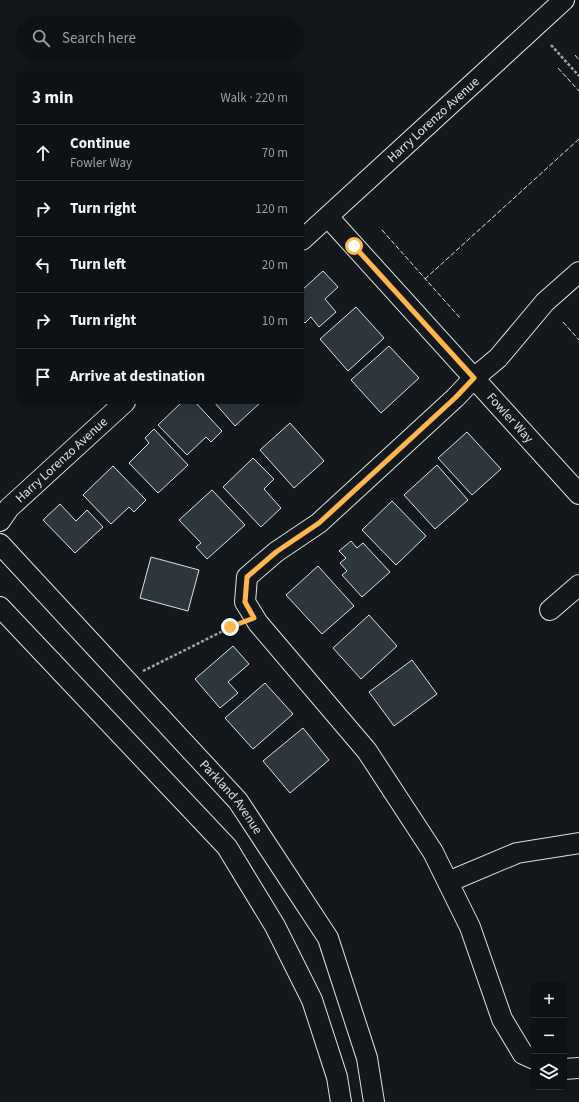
<!DOCTYPE html>
<meta charset="utf-8">
<style>
:root{--surface:#0f1215;--page:#181b1e;--text:#f1f3f6;--muted:#9b9ea0;--line:#2f3234}
body{margin:0;font-family:"Source Sans 3",sans-serif;background:var(--page);color:var(--text)}
.controls{position:absolute;right:12px;bottom:12px;display:grid;overflow:hidden;border-radius:6px;box-shadow:0 4px 16px #0002}
.controls button{width:36px;height:36px;display:grid;place-items:center;padding:0;border:0;border-bottom:1px solid var(--line);background:var(--surface);color:var(--text);font:20px sans-serif}
.stop{position:absolute;width:12px;height:12px;margin:-9px;border:3px solid #ffb74d;border-radius:50%;background:#fff}
.stop.end{background:#ffb74d;border-color:#fff;box-shadow:0 1px 4px #0008}
.list{margin:0;padding:0;list-style:none}
h2{display:flex;justify-content:space-between;align-items:center;height:52px;margin:0;padding:0 16px;font-size:17px}
h2 small{font-size:13px;font-weight:400;color:var(--muted)}
.list li{display:grid;grid-template-columns:26px 1fr auto;gap:12px;align-items:center;box-sizing:border-box;height:56px;padding:0 16px;border-top:1px solid var(--line)}
.list b{display:block;font-size:15px;white-space:nowrap}
.list p{margin:0;font-size:13px;white-space:nowrap;color:var(--muted)}
.list em{font-size:13px;font-style:normal;color:var(--muted)}
.icon{flex:none;width:22px;height:22px;fill:none;stroke:currentColor;stroke-width:2;stroke-linecap:round;stroke-linejoin:round}
.map{position:relative;flex:none;width:579px;height:1102px;overflow:hidden}
.search{position:absolute;background:var(--surface);box-shadow:0 4px 16px #0002;left:16px;top:16px;width:288px;height:44px;display:flex;align-items:center;gap:10px;box-sizing:border-box;padding:0 14px;border-radius:22px;color:var(--muted);font-size:15px}
.panel{position:absolute;background:var(--surface);box-shadow:0 4px 16px #0002;left:16px;top:72px;width:288px;height:332px;border-radius:6px}
.map>svg:first-child{display:block}
</style>
<div class="map">
<svg width="579" height="1102" viewBox="0 0 579 1102">
<rect width="100%" height="100%" fill="#14181c"/>
<!-- building -->
<g fill="#2c363c" stroke="#d8e6dc">
<path d="M323 271 338 287 325 299 336 312 319 327 311 317 305 323 302 320V290Z"/>
<path d="M356 307 384 338 348 371 320 339Z"/>
<path d="M389 346 419 378 381 413 351 380Z"/>
<path d="M182 402H195L222 431 211 442 206 437 187 455 158 425Z"/>
<path d="M214 402H261L235 426Z"/>
<path d="M290 423 324 461 294 488 260 450Z"/>
<path d="M154 429 188 465 158 493 129 463 149 443 145 438Z"/>
<path d="M467 432 501 469 472 495 438 458Z"/>
<path d="M253 458 274 479 264 489 281 508 261 527 223 487Z"/>
<path d="M437 465 468 500 435 529 404 495Z"/>
<path d="M113 466 146 500 134 512 129 507 111 524 83 495Z"/>
<path d="M212 490 245 525 207 559 196 547 201 543 179 520Z"/>
<path d="M392 501 426 536 396 565 362 530Z"/>
<path d="M60 504 76 521 87 510 103 527 75 553 43 520Z"/>
<path d="M351 541 357 548 363 543 390 572 362 597 342 575 347 571 340 563 346 558 339 551Z"/>
<path d="M151 557 199 570 188 611 140 598Z"/>
<path d="M318 566 354 606 322 634 286 595Z"/>
<path d="M369 615 397 646 361 679 333 648Z"/>
<path d="M233 646 249 664 228 682 238 693 220 708 195 679Z"/>
<path d="M412 660 437 694 394 726 369 692Z"/>
<path d="M265 683 293 714 253 749 225 718Z"/>
<path d="M303 728 329 760 290 793 263 761Z"/>
</g>
<g fill="none" stroke-linecap="round" stroke-linejoin="round">
<!-- minor casing -->
<g stroke="#d8e6dc" stroke-width="22">
<g id="minor">
<path id="s1" d="M328 217 579 494"/>
<path id="s2" d="M302 240 564 0"/>
<path id="s3" d="M0 521 9 508 125 402"/>
<path id="s4" d="M0 544 238 801 328 938 367 1058 374 1102"/>
<path d="M0 607 227 847 275 926 312 1000 337 1077 341 1102"/>
<path d="M550 610 579 585"/>
<path d="M448 882 517 853 579 843"/>
<path d="M534 1059 523 1054 502 1019 470 927 433 852 367 751 258 623 245 602 247 577 276 552 319 523 455 398 474 378 498 358 545 302 579 272"/>
<path d="M564 1069 579 1068"/>
</g>
</g>
<!-- path -->
<g stroke="#9da8a2" stroke-width="2.5" stroke-dasharray="3 2" stroke-linecap="butt">
<path d="M551 45 579 76"/>
<path d="M143 671 237 624"/>
</g>
<!-- minor -->
<use href="#minor" stroke="#14181c" stroke-width="20"/>
<!-- fence -->
<g stroke="#d8e6dc" stroke-width="1" stroke-dasharray="5 2" stroke-linecap="butt">
<path d="M575 55 579 60"/>
<path d="M558 68 579 91"/>
<path d="M382 230 460 318"/>
<path d="M425 279 579 139"/>
<path d="M563 322 579 340"/>
</g>
</g>
<g fill="none" stroke-linecap="round" stroke-linejoin="round">
<!-- route -->
<path stroke="#ffb74d" stroke-width="5" d="M230 627 254 618 245 602 247 577 276 552 319 523 455 398 474 378 354 246"/>
</g>
<g text-anchor="middle" dominant-baseline="central" stroke-width="3" stroke-linejoin="round" paint-order="stroke">
<!-- street labels -->
<g font-size="13" fill="#d8e6dc" stroke="#14181c">
<text stroke="none"><textPath href="#s2" startOffset="178">Harry Lorenzo Avenue</textPath></text>
<text stroke="none"><textPath href="#s1" startOffset="271">Fowler Way</textPath></text>
<text stroke="none"><textPath href="#s3" startOffset="87">Harry Lorenzo Avenue</textPath></text>
<text stroke="none"><textPath href="#s4" startOffset="343">Parkland Avenue</textPath></text>
</g>
</g>
</svg>
<div class="controls">
<button>+</button>
<button>−</button>
<button><svg class="icon" aria-label="layers" viewBox="0 0 24 24"><path d="M12 4l9 5-9 5-9-5zM3 14l9 5 9-5"/></svg></button>
</div>
<div class="stop" style="left:354px;top:246px"></div>
<div class="stop end" style="left:230px;top:627px"></div>
<div class="search"><svg class="icon" aria-label="search" viewBox="0 0 24 24"><circle cx="10" cy="10" r="6"/><path d="M15 15l6 6"/></svg>Search here</div>
<section class="panel">
<h2>3 min<small>Walk · 220 m</small></h2>
<ul class="list">
<li><svg class="icon" aria-label="ahead" viewBox="0 0 24 24"><path d="M12 20V5M6 11l6-6 6 6"/></svg><div><b>Continue</b><p>Fowler Way</p></div><em>70 m</em></li>
<li><svg class="icon" aria-label="right" viewBox="0 0 24 24"><path d="M7 20v-9h11M14 6l5 5-5 5"/></svg><div><b>Turn right</b></div><em>120 m</em></li>
<li><svg class="icon" aria-label="left" viewBox="0 0 24 24"><path d="M17 20v-9H6M10 6l-5 5 5 5"/></svg><div><b>Turn left</b></div><em>20 m</em></li>
<li><svg class="icon" aria-label="right" viewBox="0 0 24 24"><path d="M7 20v-9h11M14 6l5 5-5 5"/></svg><div><b>Turn right</b></div><em>10 m</em></li>
<li><svg class="icon" aria-label="arrive" viewBox="0 0 24 24"><path d="M6 21V4h12l-3 4 3 4H6"/></svg><div><b>Arrive at destination</b></div></li>
</ul>
</section>
</div>
